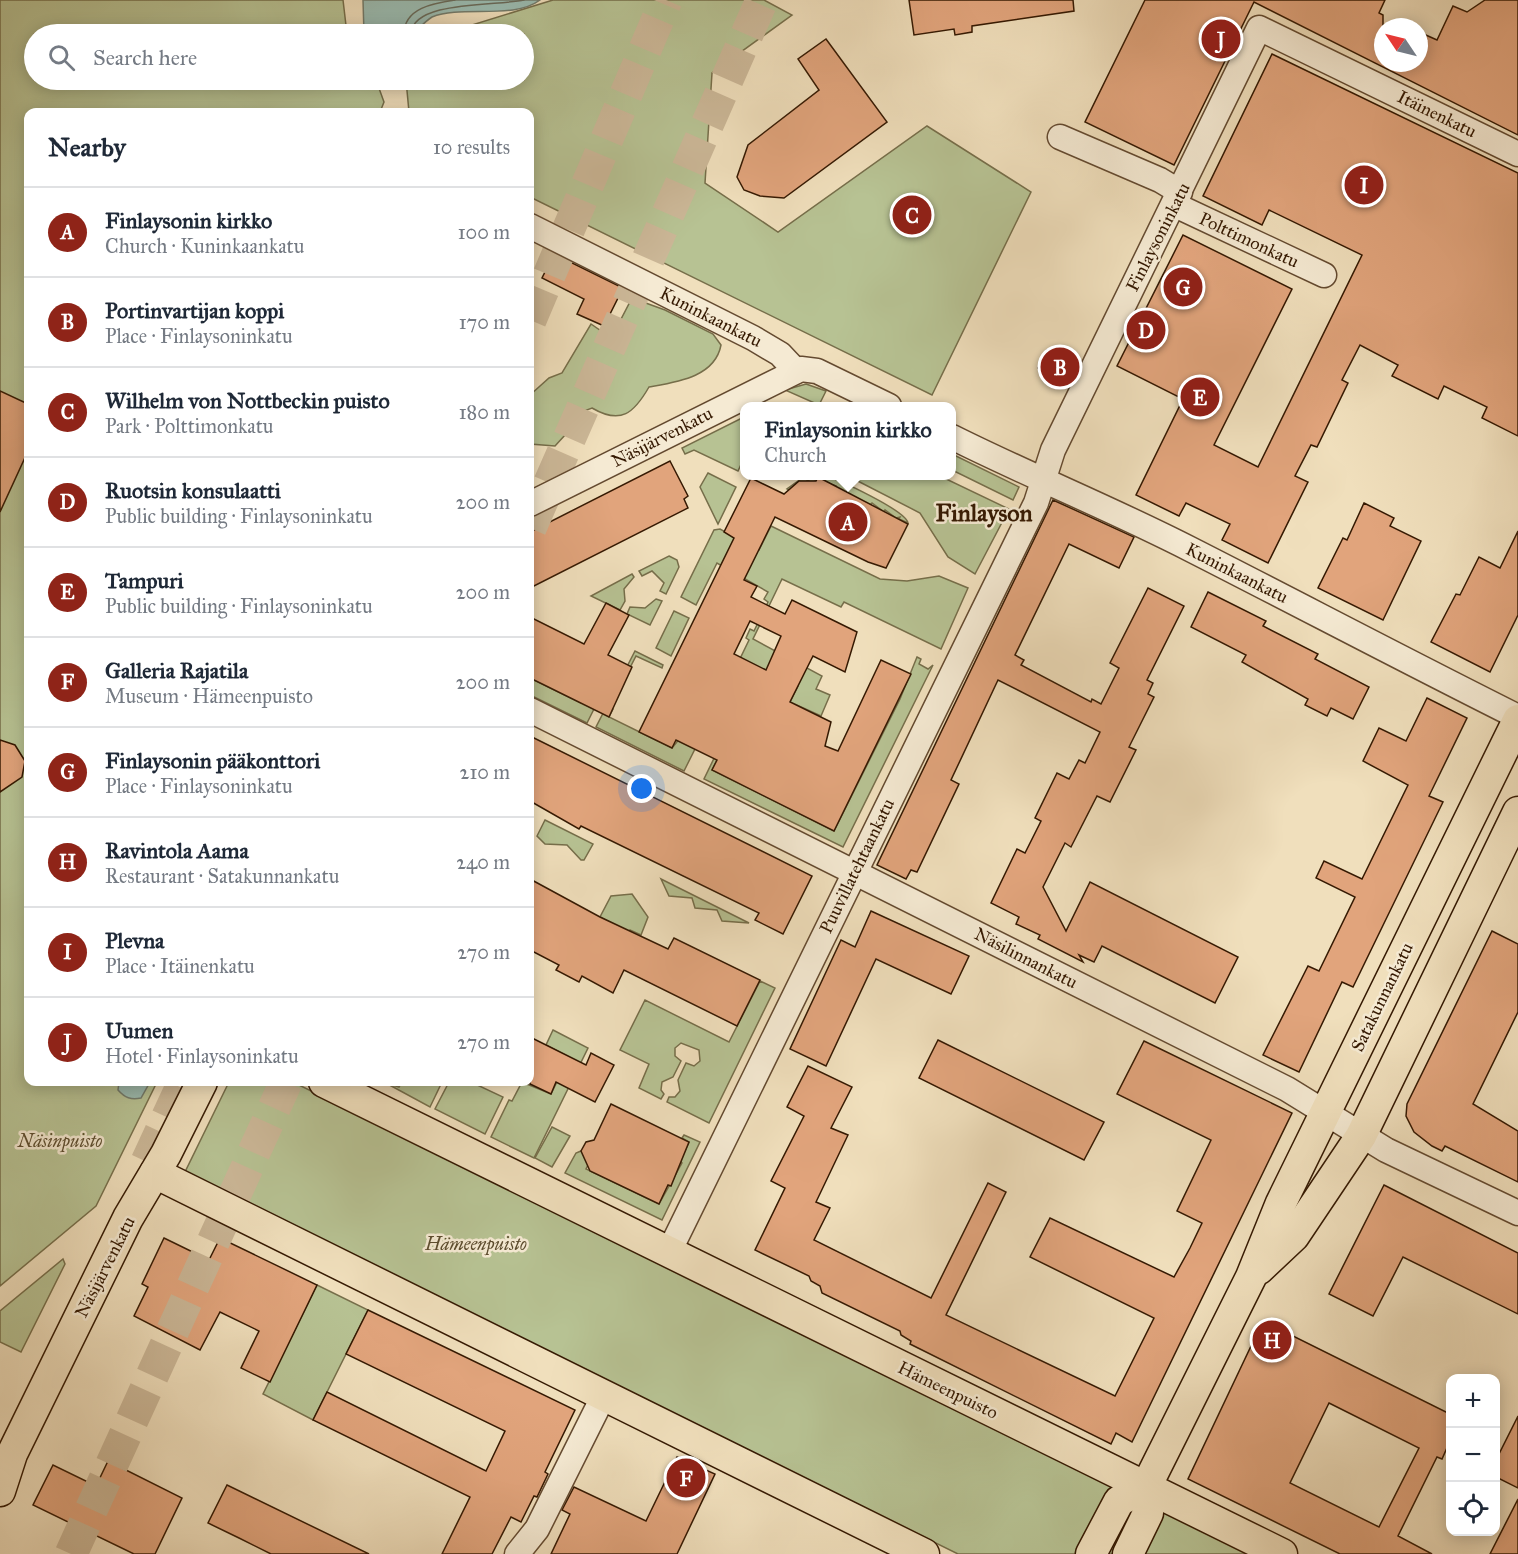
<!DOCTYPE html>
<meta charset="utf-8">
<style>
:root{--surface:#fff;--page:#f6f6f7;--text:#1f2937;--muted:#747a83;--line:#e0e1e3;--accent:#8f2418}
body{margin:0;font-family:"IM FELL Great Primer",serif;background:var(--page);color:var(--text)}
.controls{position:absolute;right:18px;bottom:18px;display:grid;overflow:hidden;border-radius:12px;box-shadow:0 3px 15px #0003}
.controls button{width:54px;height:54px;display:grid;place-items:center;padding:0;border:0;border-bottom:2px solid var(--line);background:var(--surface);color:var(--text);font:30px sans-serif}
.compass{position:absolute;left:1374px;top:18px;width:54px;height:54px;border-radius:50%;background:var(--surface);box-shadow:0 3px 15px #0003;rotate:305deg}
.you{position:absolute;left:642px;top:789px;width:21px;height:21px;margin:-15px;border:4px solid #fff;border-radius:50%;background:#1a73e8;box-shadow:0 0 0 9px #1a73e833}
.badge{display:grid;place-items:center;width:39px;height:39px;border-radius:50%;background:var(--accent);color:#fff;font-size:20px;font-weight:700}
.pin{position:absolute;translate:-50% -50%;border:3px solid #fff;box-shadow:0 2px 6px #0006}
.popup{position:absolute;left:740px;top:402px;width:216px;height:78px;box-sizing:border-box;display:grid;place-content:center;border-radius:12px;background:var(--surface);filter:drop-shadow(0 2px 4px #0005);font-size:20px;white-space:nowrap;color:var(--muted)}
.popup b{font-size:22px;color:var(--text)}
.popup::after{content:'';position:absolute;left:50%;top:100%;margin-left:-12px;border:12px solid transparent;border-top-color:var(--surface)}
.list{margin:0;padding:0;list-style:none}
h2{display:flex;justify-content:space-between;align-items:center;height:78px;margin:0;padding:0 24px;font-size:26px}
h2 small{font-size:20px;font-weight:400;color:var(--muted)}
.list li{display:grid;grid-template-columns:39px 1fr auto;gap:18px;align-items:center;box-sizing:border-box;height:90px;padding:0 24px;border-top:2px solid var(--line)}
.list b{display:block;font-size:22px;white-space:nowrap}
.list p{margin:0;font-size:20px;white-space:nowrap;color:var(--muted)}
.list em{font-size:20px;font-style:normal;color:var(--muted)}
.icon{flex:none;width:33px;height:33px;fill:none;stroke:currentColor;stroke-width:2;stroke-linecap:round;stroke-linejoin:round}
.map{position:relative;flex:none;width:1518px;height:1554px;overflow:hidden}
.search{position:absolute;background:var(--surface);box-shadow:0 3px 15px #0003;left:24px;top:24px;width:510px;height:66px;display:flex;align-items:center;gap:15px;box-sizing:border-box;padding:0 21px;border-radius:33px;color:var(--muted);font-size:22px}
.panel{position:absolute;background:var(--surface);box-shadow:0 3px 15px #0003;left:24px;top:108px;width:510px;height:978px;border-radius:12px}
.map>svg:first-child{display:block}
</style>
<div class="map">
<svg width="1518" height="1554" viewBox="0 0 1518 1554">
<rect width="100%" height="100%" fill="#f0dfbc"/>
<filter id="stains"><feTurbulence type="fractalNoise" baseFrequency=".00333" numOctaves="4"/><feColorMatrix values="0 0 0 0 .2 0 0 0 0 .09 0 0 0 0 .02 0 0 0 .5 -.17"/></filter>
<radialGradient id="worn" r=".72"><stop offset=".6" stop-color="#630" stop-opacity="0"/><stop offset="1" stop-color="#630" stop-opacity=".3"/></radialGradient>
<!-- green -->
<g fill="#b7c293" stroke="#766e4a" stroke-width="1.5">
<path d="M0 0H343L347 34H34V80H376L384 102 380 112H28V1082H157L96 1206 0 1286Z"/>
<path d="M553 0H764L792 15 712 73 705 183 778 232 927 126 1031 192 932 395 530 197V112H409L406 80H524V34H443Z"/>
<path d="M632 298 665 310 713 334 721 345C715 377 677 382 649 387 634 413 621 425 592 408L573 415 565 435 555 446 530 444V395L549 378 562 373 591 324 607 335 620 321Z"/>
<path d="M806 384 826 391 819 405 785 390Z"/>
<path d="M744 417V458L738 471 694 450 685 454 682 448Z"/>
<path d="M952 454 1019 487 1013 500 952 470Z"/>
<path d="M708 473 736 487 718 524 700 487Z"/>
<path d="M805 476C811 476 818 474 824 476 839 479 906 511 908 523L899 519 900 517 896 518 885 510 884 512 872 503 870 505 848 494 847 491 845 493 835 488 836 486 822 481 821 478 811 483 808 480 793 492 787 489Z"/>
<path d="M848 476H940L1009 509 975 574 948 557 920 513Z"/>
<path d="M771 526 880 579 907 581 939 576 968 588 941 649 844 602 841 607 782 579 753 639 822 676 816 689 830 695 821 716 790 702 798 686 764 669 756 685 718 703 684 771 596 727 635 651 663 665 662 668 636 656 610 707 613 709 609 717 672 748 734 671 749 640 746 638 750 629 754 631 768 602 764 599 768 592 717 563 696 605 681 597 714 530 720 529 759 550Z"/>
<path d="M669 556 677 560 679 567 666 594 660 591 664 583 652 571 642 576 639 571Z"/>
<path d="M632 574 634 577 624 589 625 601 620 610 591 596Z"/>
<path d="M656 599 662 601 650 625 627 614 630 607 645 608Z"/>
<path d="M674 611 689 618 671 656 656 648Z"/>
<path d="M917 657 921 659 919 664 928 669 933 665 843 847 704 779 719 748 724 746 712 770 834 831 900 699Z"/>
<path d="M530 678 581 703 598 701 587 723 530 695Z"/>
<path d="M545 820 593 844 584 860H581L567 845 545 844 537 836Z"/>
<path d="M661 879 749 923 722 921 717 910 695 908 692 898 669 896Z"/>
<path d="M632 894 648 917 641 935 630 930 629 932 600 917 611 896Z"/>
<path d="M760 981 775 988 709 1123 667 1102 669 1097H675L680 1091 678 1080 686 1063 694 1066 700 1061 699 1050 681 1043 675 1048V1056L681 1061 673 1077 662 1082 661 1090 664 1094 661 1099 639 1088 649 1064 620 1050 645 1000 729 1042Z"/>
<path d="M553 1030 588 1048 534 1158 491 1137 509 1100 512 1101 522 1082 551 1094 569 1057 546 1045Z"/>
<path d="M229 1082H293L1252 1554H958L185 1172Z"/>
<path d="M384 1082 399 1087 402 1082H442L430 1107Z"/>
<path d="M449 1082H471L503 1097 485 1134 435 1109Z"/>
<path d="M552 1127 570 1136 552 1167 535 1158Z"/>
<path d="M684 1135 700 1142 662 1220 565 1173 576 1153 581 1151 590 1161 586 1169 659 1204 682 1163 680 1161 689 1142 682 1138Z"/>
<path d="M63 1259 65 1264 21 1352 0 1342V1311Z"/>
<path d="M317 1285 368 1310 313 1420 263 1394Z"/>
</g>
<!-- water -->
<g fill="#9abcb2" stroke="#727b6c" stroke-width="1.5">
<path d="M363 0H540C514 20 462 5 432 17 427 20 421 26 417 30V34H364Z"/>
<path d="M119 1082H150L141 1098C131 1100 125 1098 118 1090Z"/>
</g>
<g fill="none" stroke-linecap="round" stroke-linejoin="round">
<!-- shore -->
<g stroke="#686a5a" stroke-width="1.5">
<path d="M404 34C404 8 434 3 455 0"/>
<path d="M411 34C412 0 499 6 524 0"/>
</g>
</g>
<!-- building -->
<g fill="#e1a47c" stroke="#351902" stroke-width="1.5" fill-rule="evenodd">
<path d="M909 0H1073L1074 11 972 26V32L955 35 954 29 914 35Z"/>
<path d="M1145 0H1385L1379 13 1383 15V63H1419V32L1437 40 1453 6 1467 12 1485 0H1518V135L1254 2 1174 165 1085 122Z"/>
<path d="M826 39 887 122 784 198 760 196 744 190 737 177 748 145 819 90 798 59Z"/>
<path d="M1272 54 1518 173V436L1482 418 1487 407 1444 386 1438 399 1392 376 1398 365 1360 345 1342 380 1348 383 1317 447 1311 445 1295 476 1308 482 1268 563 1222 540 1230 524 1186 503 1179 516 1136 495 1183 399 1117 366 1183 235 1292 289 1214 445 1258 467 1362 255 1269 210 1262 225 1203 196Z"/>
<path d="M554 254 623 288 604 326 577 314 584 299 542 278Z"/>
<path d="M1047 350 1079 365 1070 383 1038 368Z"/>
<path d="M0 391 28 404V451L0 512Z"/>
<path d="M670 461 688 496 684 499 688 508 530 588V532Z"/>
<path d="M818 477 908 524 886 568 868 562 775 517 744 580 757 586 751 597 785 614 792 600 857 632 845 672 813 656 790 702 831 722 825 746 838 751 881 660 911 674 834 831 712 770 717 760 676 740 672 748 639 732 734 538 724 532 751 478 784 494 799 481H816ZM750 621 781 636 766 670 734 654Z"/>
<path d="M1053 500 1134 537 1119 568 1069 544 1015 655 1024 660 1021 665 1091 702 1092 699 1101 704 1119 668 1110 663 1148 588 1184 606 1147 680 1153 683 1148 694 1154 697 1129 747 1136 750 1110 802 1097 796 1071 847 1065 843 1043 887 1066 931 1090 882 1238 957 1215 1003 1102 946 1094 962 1079 955 1083 962 1038 939 1040 935 1016 924 1019 917 991 903 1017 849 1025 853 1041 821 1035 818 1057 773 1069 779 1079 760 1085 763 1100 732 998 680 951 780 959 784 917 872 911 870 906 879 877 865Z"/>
<path d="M1364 503 1394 518 1390 526 1421 541 1383 620 1318 588 1343 538 1347 540Z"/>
<path d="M1518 531V615L1490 672 1431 642 1456 594 1460 595 1479 557 1500 568Z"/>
<path d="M1208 592 1266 621 1263 626 1318 654 1315 659 1369 687 1353 719 1331 708 1327 716 1305 705 1308 699 1242 662 1246 655 1191 627Z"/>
<path d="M606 603 629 615 608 655 632 667 609 717 530 678V617L584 644Z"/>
<path d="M1427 698 1467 718 1429 796 1443 802 1353 987 1342 982 1299 1072 1263 1055 1308 966 1319 971 1355 897 1316 878 1324 861 1362 879 1408 785 1363 761 1379 728 1406 741Z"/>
<path d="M530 736 812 876 783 934 755 920 759 913 581 826 579 829 530 801Z"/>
<path d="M0 740 15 745 25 761 22 777 0 792Z"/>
<path d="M530 879 600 917 668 949 674 938 760 980 737 1026 624 970 613 993 582 976 579 982 556 970 559 965 530 950Z"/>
<path d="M871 911 969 956 951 994 876 959 826 1066 790 1049 841 940 855 947Z"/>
<path d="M1492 931 1518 944V1012L1473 1104 1518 1131V1182L1445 1146 1442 1151 1432 1146 1414 1132 1406 1116 1407 1104Z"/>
<path d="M530 1037 586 1065 591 1053 614 1065 595 1102 556 1082 551 1094 530 1084Z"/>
<path d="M938 1040 1104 1122 1084 1160 919 1078Z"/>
<path d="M1144 1041 1292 1113 1132 1442 1116 1433 1111 1444 910 1344 911 1341 901 1335 900 1331 822 1293 820 1286 811 1281 809 1276 755 1250 785 1188 771 1181 804 1116 787 1107 808 1066 852 1087 831 1128 848 1135 816 1202 830 1208 814 1240 931 1298 988 1183 1006 1192 946 1315 1115 1396 1154 1318 1030 1257 1050 1218 1174 1277 1190 1248 1202 1223 1177 1211 1211 1140 1117 1094Z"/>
<path d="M611 1104 689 1142 671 1186 668 1185 659 1204 590 1171 581 1151 586 1142 594 1140Z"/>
<path d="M1384 1185 1518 1253V1314L1403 1257 1373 1316 1329 1294Z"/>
<path d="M164 1238 209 1260 220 1238 317 1285 270 1382 241 1368 259 1331 220 1312 200 1350 134 1316 148 1287 142 1284Z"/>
<path d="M368 1310 575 1410 545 1472 548 1474 537 1497 534 1496 521 1522 511 1517 492 1554H442L470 1497 313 1420 327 1392 486 1471 505 1431 346 1354Z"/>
<path d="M1261 1325 1279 1334 1281 1330 1450 1414V1441L1442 1459 1437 1457 1398 1536 1432 1554H1340L1188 1479ZM1329 1403 1419 1448 1379 1527 1290 1483Z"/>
<path d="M1518 1416V1488L1496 1477V1460Z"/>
<path d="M677 1457 715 1474 677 1554H551L570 1514 562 1510 574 1487 646 1521Z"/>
<path d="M108 1461 182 1498 155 1554H134L33 1505 53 1465 96 1486Z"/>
<path d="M227 1485 369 1554H271L239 1538 208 1523Z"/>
<path d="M1518 1499V1554H1490Z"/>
</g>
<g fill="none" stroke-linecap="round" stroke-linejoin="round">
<!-- highway-tunnel -->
<g stroke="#cbb797" stroke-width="33" stroke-dasharray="33 16" stroke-linecap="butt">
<path d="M530 320 666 0"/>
<path d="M530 528 762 0"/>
<path d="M147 1162 184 1082"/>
<path d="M71 1554 286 1082"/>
</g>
<!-- minor casing -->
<g stroke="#644a30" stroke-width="27">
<g id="minor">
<path d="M1060 137 1160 180 1180 192"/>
<path d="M1175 205 1324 275"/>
<path d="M530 226 753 338 780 354 796 371"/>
<path d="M952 437C1030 476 1112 509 1190 549 1300 605 1408 662 1518 717"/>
<path d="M530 504 801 369 817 371 889 406"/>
<path d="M530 710 1287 1089 1386 1150 1518 1213"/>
<path d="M669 1252 1036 503 1053 450 1259 28 1518 154"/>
<path d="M517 1554 537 1529 604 1395"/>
</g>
</g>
<!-- major casing -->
<g stroke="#351902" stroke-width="33">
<g id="major">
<path d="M324 1082 1282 1554"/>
<path d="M155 1173 924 1554"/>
<path d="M1259 1269 1294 1236 1361 1136 1518 812"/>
<path d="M0 1491 12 1454 128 1218 166 1154 202 1082"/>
<path d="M1091 1554 1119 1501 1146 1487"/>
<path d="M1128 1554 1148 1513 1146 1487 1251 1277 1281 1203 1518 720"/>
</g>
</g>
<!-- minor -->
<use href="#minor" stroke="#f5ead3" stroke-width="24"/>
<!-- major -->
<use href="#major" stroke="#f0dfbc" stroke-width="30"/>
</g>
<g text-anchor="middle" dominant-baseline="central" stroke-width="5" stroke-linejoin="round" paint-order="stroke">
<!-- street labels -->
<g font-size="18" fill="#351902" stroke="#f5ead3">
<text transform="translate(1437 114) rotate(26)">Itäinenkatu</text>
<text transform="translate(1158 237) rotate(-63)">Finlaysoninkatu</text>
<text transform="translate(1249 240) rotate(25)">Polttimonkatu</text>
<text transform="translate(711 317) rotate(27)">Kuninkaankatu</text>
<text transform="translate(662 437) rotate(-27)">Näsijärvenkatu</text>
<text transform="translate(1237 573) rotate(27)">Kuninkaankatu</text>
<text transform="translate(857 866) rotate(-64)">Puuvillatehtaankatu</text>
<text transform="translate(1026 958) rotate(27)">Näsilinnankatu</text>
<text transform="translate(1382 997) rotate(-64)">Satakunnankatu</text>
<text transform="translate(105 1267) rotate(-63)">Näsijärvenkatu</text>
<text transform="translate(948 1390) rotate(26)">Hämeenpuisto</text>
</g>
<!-- park labels -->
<g font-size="18" font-style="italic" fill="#5c4c2e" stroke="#f5ead3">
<text x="60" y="1141">Näsinpuisto</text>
<text x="476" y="1244">Hämeenpuisto</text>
</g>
<!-- district labels -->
<g font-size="24" font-weight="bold" fill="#351902" stroke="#f5ead3">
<text x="984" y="513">Finlayson</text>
</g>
</g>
<rect width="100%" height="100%" filter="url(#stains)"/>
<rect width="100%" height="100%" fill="url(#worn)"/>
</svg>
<div class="controls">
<button>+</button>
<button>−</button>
<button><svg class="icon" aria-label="locate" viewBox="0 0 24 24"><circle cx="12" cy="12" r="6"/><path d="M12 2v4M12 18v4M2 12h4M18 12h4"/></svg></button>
</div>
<svg class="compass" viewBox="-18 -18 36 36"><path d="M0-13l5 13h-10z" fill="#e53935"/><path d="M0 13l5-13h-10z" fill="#747a83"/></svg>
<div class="you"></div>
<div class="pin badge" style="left:848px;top:522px">A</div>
<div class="popup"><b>Finlaysonin kirkko</b>Church</div>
<div class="pin badge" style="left:1060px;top:367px">B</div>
<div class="pin badge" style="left:912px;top:215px">C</div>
<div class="pin badge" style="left:1146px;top:330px">D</div>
<div class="pin badge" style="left:1200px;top:397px">E</div>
<div class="pin badge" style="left:686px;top:1478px">F</div>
<div class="pin badge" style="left:1183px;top:287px">G</div>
<div class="pin badge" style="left:1272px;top:1340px">H</div>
<div class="pin badge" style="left:1364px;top:185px">I</div>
<div class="pin badge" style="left:1221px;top:39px">J</div>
<div class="search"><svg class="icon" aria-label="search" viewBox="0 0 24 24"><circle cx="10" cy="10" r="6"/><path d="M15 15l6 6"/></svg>Search here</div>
<section class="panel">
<h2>Nearby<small>10 results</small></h2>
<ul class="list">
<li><span class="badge">A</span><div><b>Finlaysonin kirkko</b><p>Church · Kuninkaankatu</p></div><em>100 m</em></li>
<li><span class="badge">B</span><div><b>Portinvartijan koppi</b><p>Place · Finlaysoninkatu</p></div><em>170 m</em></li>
<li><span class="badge">C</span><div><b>Wilhelm von Nottbeckin puisto</b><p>Park · Polttimonkatu</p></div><em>180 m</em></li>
<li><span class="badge">D</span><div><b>Ruotsin konsulaatti</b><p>Public building · Finlaysoninkatu</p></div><em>200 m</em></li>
<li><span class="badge">E</span><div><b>Tampuri</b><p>Public building · Finlaysoninkatu</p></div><em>200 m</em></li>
<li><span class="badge">F</span><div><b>Galleria Rajatila</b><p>Museum · Hämeenpuisto</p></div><em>200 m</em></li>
<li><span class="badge">G</span><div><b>Finlaysonin pääkonttori</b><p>Place · Finlaysoninkatu</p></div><em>210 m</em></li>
<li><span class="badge">H</span><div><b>Ravintola Aama</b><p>Restaurant · Satakunnankatu</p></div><em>240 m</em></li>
<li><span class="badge">I</span><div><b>Plevna</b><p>Place · Itäinenkatu</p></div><em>270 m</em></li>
<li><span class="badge">J</span><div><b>Uumen</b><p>Hotel · Finlaysoninkatu</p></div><em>270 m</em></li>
</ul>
</section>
</div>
